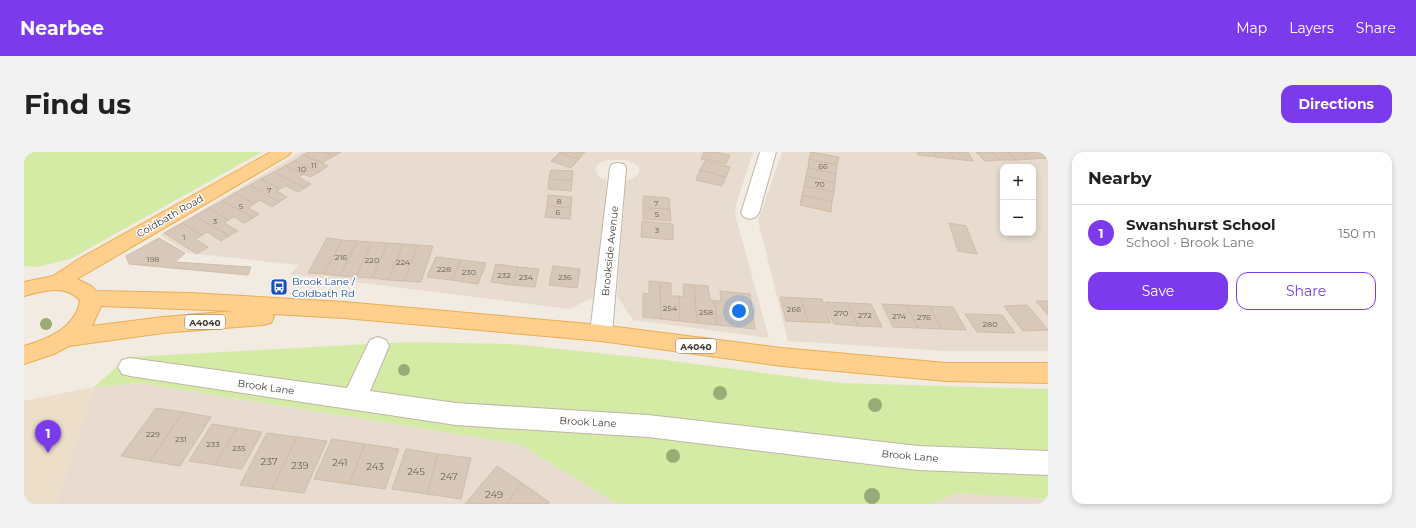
<!DOCTYPE html>
<meta charset="utf-8">
<style>
:root{--surface:#fff;--page:#f2f2f2;--text:#222;--muted:#767676;--line:#e0e0e0;--accent:#7c3aed}
body{margin:0;font-family:Montserrat,sans-serif;background:var(--page);color:var(--text)}
.controls{position:absolute;right:12px;top:12px;display:grid;overflow:hidden;border-radius:8px;box-shadow:0 2px 6px #0003}
.controls button{width:36px;height:36px;display:grid;place-items:center;padding:0;border:0;border-bottom:1px solid var(--line);background:var(--surface);color:var(--text);font:20px sans-serif}
.you{position:absolute;left:715px;top:159px;width:14px;height:14px;margin:-10px;border:3px solid #fff;border-radius:50%;background:#1a73e8;box-shadow:0 0 0 6px #1a73e833}
.badge{display:grid;place-items:center;width:26px;height:26px;border-radius:50%;background:var(--accent);color:#fff;font-size:13px;font-weight:700}
.pin{position:absolute;translate:-50% -33px;filter:drop-shadow(0 1px 2px #0008)}
.pin::after{content:'';position:absolute;top:21px;width:14px;height:12px;background:inherit;clip-path:polygon(0 0,100% 0,50% 100%)}
.list{margin:0;padding:0;list-style:none}
h2{display:flex;justify-content:space-between;align-items:center;height:52px;margin:0;padding:0 16px;font-size:17px}
h2 small{font-size:13px;font-weight:400;color:var(--muted)}
.list li{display:grid;grid-template-columns:26px 1fr auto;gap:12px;align-items:center;box-sizing:border-box;height:56px;padding:0 16px;border-top:1px solid var(--line)}
.list b{display:block;font-size:15px;white-space:nowrap}
.list p{margin:0;font-size:13px;white-space:nowrap;color:var(--muted)}
.list em{font-size:13px;font-style:normal;color:var(--muted)}
.actions{display:flex;gap:8px;padding:12px 16px}
.actions a{flex:1;padding:9px 0;border:1px solid var(--accent);border-radius:12px;text-align:center;font-size:14px;color:var(--accent)}
.actions .main{background:var(--accent);color:#fff}
.map{position:relative;flex:none;width:1024px;height:352px;overflow:hidden;border-radius:12px}
header{display:flex;align-items:center;gap:24px;box-sizing:border-box;height:56px;padding:0 20px;background:var(--accent);color:#fff}
header strong{font-size:19px}
nav{display:flex;gap:22px;margin-inline-start:auto;font-size:14px}
.intro{display:flex;align-items:center;justify-content:space-between;box-sizing:border-box;height:96px;padding:0 24px}
h1{margin:0;font-size:28px}
.button{padding:10px 18px;border-radius:12px;background:var(--accent);color:#fff;font-size:14px;font-weight:700}
main{display:flex;gap:24px;padding:0 24px}
aside{flex:1;background:var(--surface);border-radius:12px;box-shadow:0 2px 6px #0003}
.map>svg:first-child{display:block}
</style>
<header>
<strong>Nearbee</strong>
<nav><a>Map</a><a>Layers</a><a>Share</a></nav>
</header>
<div class="intro"><h1>Find us</h1><a class="button">Directions</a></div>
<main>
<div class="map">
<svg width="1024" height="352" viewBox="0 0 1024 352">
<rect width="100%" height="100%" fill="#f2ebe1"/>
<!-- residential -->
<g fill="#e7dccf" fill-rule="evenodd">
<path d="M277 0H729L711 56 712 66 745 186 609 168 593 144 602 29 610 26 615 21V16L611 12 601 8H583L574 12 571 18 575 25 582 28 583 40 572 144 545 157 266 122 275 113 164 101 136 83Z"/>
<path d="M758 0H1024V199H922L764 189 734 68 737 61ZM979 15H1009V81H979Z"/>
<path d="M116 231 495 292 592 351 598 352H32L70 235Z"/>
<path d="M933 341 1024 347V352H906Z"/>
</g>
<!-- education -->
<path fill="#eddeca" d="M70 235 32 352H0V249Z"/>
<!-- green -->
<g fill="#d4eba6">
<path d="M0 0H238L46 107 12 115 0 114Z"/>
<path d="M384 190 488 192 641 208 817 231 1024 237V347L933 341 906 352H598L592 351 495 292 116 231 70 235 104 205Z"/>
</g>
<!-- building -->
<g fill="#d8c8b9" stroke="#d0bca9">
<path d="M284 0H300L310 4 298 11 279 3Z"/>
<path d="M300 0H317L310 4Z"/>
<path d="M536 0H561L555 7 535 1Z"/>
<path d="M680 0H691L706 3 702 12 677 7Z"/>
<path d="M787 0 815 5 813 13 785 7Z"/>
<path d="M893 0H910L912 5 894 3Z"/>
<path d="M910 0H927L930 7 912 5Z"/>
<path d="M927 0H944L949 9 930 7Z"/>
<path d="M952 0H967L976 8 961 9Z"/>
<path d="M967 0H983L992 8H976Z"/>
<path d="M983 0H999L1007 7 992 8Z"/>
<path d="M999 0H1015L1023 6 1007 7Z"/>
<path d="M535 1 555 7 547 16 527 9Z"/>
<path d="M279 3 298 11 304 14 295 20 270 9Z"/>
<path d="M785 7 813 13 812 22 784 16Z"/>
<path d="M270 9 295 20 286 25 261 14Z"/>
<path d="M681 9 706 15 702 25 676 18Z"/>
<path d="M261 14 280 22 275 25 287 32 281 36 250 20Z"/>
<path d="M784 16 812 22 811 31 782 24Z"/>
<path d="M527 18 549 19 548 29 525 27Z"/>
<path d="M676 18 702 25 698 34 672 28Z"/>
<path d="M250 20 281 36 274 40 262 34 256 37 237 27Z"/>
<path d="M782 24 811 31 810 40 780 34Z"/>
<path d="M237 27 256 37 253 39 263 45 255 50 226 33Z"/>
<path d="M525 27 548 29 547 39 524 37Z"/>
<path d="M226 33 255 50 248 55 236 48 230 52 211 41Z"/>
<path d="M780 34 810 40 808 50 778 43Z"/>
<path d="M211 41 230 52 224 56 235 62 229 66 198 49Z"/>
<path d="M524 43 548 45 547 56 523 54Z"/>
<path d="M778 43 808 50 807 60 776 53Z"/>
<path d="M619 44 645 46 646 57 619 56Z"/>
<path d="M198 49 229 66 220 71 210 65 204 68 185 56Z"/>
<path d="M523 54 547 56 546 67 521 65Z"/>
<path d="M185 56 204 68 200 71 214 79 205 84 171 64Z"/>
<path d="M619 56 646 57 647 69 619 67Z"/>
<path d="M171 64 205 84 197 89 183 80 178 83 158 71Z"/>
<path d="M618 69 649 72V88L617 85Z"/>
<path d="M158 71 178 83 171 87 184 95 173 102 140 81Z"/>
<path d="M925 71 942 74 953 102 934 99Z"/>
<path d="M135 86 161 101 151 110 227 115 224 123 105 112 102 104Z"/>
<path d="M303 86 318 88 300 122 284 121Z"/>
<path d="M318 88 333 89 316 124 300 122Z"/>
<path d="M333 89 348 90 332 125 316 124Z"/>
<path d="M348 90 364 91 348 126 332 125Z"/>
<path d="M364 91 379 92 364 128 348 126Z"/>
<path d="M379 92 394 93 380 129 364 128Z"/>
<path d="M394 93 409 94 397 130 380 129Z"/>
<path d="M412 105 437 108 428 128 403 125Z"/>
<path d="M437 108 462 111 454 132 428 128Z"/>
<path d="M472 112 494 115 489 133 467 130Z"/>
<path d="M529 114 556 117 553 136 525 133Z"/>
<path d="M494 115 515 117 511 135 489 133Z"/>
<path d="M625 129 636 130 637 167 619 165V141L625 142Z"/>
<path d="M636 130 647 131V144H655L656 169 637 167Z"/>
<path d="M659 132 670 133 673 171 656 169 655 144 660 145Z"/>
<path d="M670 133 684 134 686 148 691 149 693 173 673 171Z"/>
<path d="M696 139 726 142 731 177 693 173 691 149H697Z"/>
<path d="M756 145 777 146 784 170 762 169Z"/>
<path d="M777 146 798 147 807 171 784 170Z"/>
<path d="M1012 149H1024V163Z"/>
<path d="M801 150 824 151 834 174 810 172Z"/>
<path d="M824 151 847 152 858 175 834 174Z"/>
<path d="M858 152 882 153 894 176 869 175Z"/>
<path d="M882 153 905 154 918 177 894 176Z"/>
<path d="M1003 153 1024 178 999 179 980 154Z"/>
<path d="M905 154 929 155 942 178 918 177Z"/>
<path d="M941 162 978 163 991 181 953 180Z"/>
<path d="M132 256 159 260 126 309 97 304Z"/>
<path d="M159 260 187 265 156 314 126 309Z"/>
<path d="M188 272 213 276 191 313 165 309Z"/>
<path d="M213 276 238 280 218 317 191 313Z"/>
<path d="M243 281 273 285 248 337 216 333Z"/>
<path d="M273 285 303 289 280 341 248 337Z"/>
<path d="M308 287 341 292 325 332 290 327Z"/>
<path d="M341 292 375 297 361 337 325 332Z"/>
<path d="M382 297 414 302 403 342 368 337Z"/>
<path d="M414 302 447 306 437 347 403 342Z"/>
<path d="M473 314 498 331 482 352H441Z"/>
<path d="M498 331 525 350 524 352H482Z"/>
</g>
<g fill="none" stroke-linecap="round" stroke-linejoin="round">
<!-- minor casing -->
<g stroke="#c1b4a6" stroke-width="2">
<g id="minor">
<path d="M736 0H752L735 61 732 65 726 67 720 65 717 61Z"/>
<path d="M594 11 600 12 602 16 588 181 585 187 577 189 569 187 566 181 586 16 588 12Z"/>
<path d="M354 185 362 188 365 194 346 239 432 251 624 263 894 294 1024 299V323L894 318 624 285 432 273 106 224 98 222 94 215 98 208 106 206 323 236 346 188Z"/>
</g>
</g>
<!-- major casing -->
<g stroke="#edac55" stroke-width="2">
<path id="major" d="M247 0H267L265 3 53 127 67 134 72 139 166 141 320 150 577 173 758 196 922 211H1024V231L922 229 758 214 577 189 320 166 248 162 250 165 247 171 239 173 139 181 45 194 30 202 0 212V194C24 187 52 176 56 148 40 132 20 139 0 144V130L29 124 55 107ZM77 154 210 159 139 165 68 174Z"/>
</g>
<!-- minor -->
<use href="#minor" fill="#fff" fill-rule="evenodd"/>
<!-- major -->
<use href="#major" fill="#ffd08d" fill-rule="evenodd"/>
</g>
<!-- trees -->
<g fill="#98ac77">
<circle cx="22" cy="172" r="6"/>
<circle cx="380" cy="218" r="6"/>
<circle cx="696" cy="241" r="7"/>
<circle cx="851" cy="253" r="7"/>
<circle cx="649" cy="304" r="7"/>
<circle cx="848" cy="344" r="8"/>
</g>
<!-- icons -->
<defs>
<g id="bus-square" transform="scale(0.9)"><rect x="-9" y="-9" width="18" height="18" rx="4" fill="#1a4fb4" stroke="#fff"/><path d="M-5-6H5V4H4V6H2V4H-2V6H-4V4H-5ZM-3.5-4V0h7V-4ZM-3.5 1.2v1.5H-2V1.2ZM2 1.2v1.5H3.5V1.2Z" fill="#fff"/></g>
</defs>
<g fill-rule="evenodd">
<use href="#bus-square" x="255" y="135"/>
</g>
<g text-anchor="middle" dominant-baseline="central" stroke-width="3" stroke-linejoin="round" paint-order="stroke">
<!-- number labels -->
<g font-size="8" fill="#695e54">
<text x="290" y="13">11</text>
<text x="799" y="14">66</text>
<text x="278" y="17">10</text>
<text x="796" y="32">70</text>
<text x="245" y="38">7</text>
<text x="535" y="49">8</text>
<text x="632" y="51">7</text>
<text x="217" y="54">5</text>
<text x="534" y="60">6</text>
<text x="633" y="62">5</text>
<text x="191" y="69">3</text>
<text x="633" y="78">3</text>
<text x="160" y="85">1</text>
<text x="317" y="105">216</text>
<text x="129" y="107">198</text>
<text x="348" y="108">220</text>
<text x="379" y="110">224</text>
<text x="420" y="117">228</text>
<text x="445" y="120">230</text>
<text x="480" y="123">232</text>
<text x="502" y="125">234</text>
<text x="541" y="125">236</text>
<text x="646" y="156">254</text>
<text x="770" y="157">266</text>
<text x="682" y="160">258</text>
<text x="817" y="161">270</text>
<text x="841" y="163">272</text>
<text x="875" y="164">274</text>
<text x="900" y="165">276</text>
<text x="966" y="172">280</text>
<text x="129" y="282">229</text>
<text x="157" y="287">231</text>
<text x="189" y="292">233</text>
<text x="215" y="296">235</text>
</g>
<!-- shield labels -->
<g fill="#fff" stroke="#7c7570" stroke-width="1">
<rect x="161" y="163" width="40" height="14" rx="3"/>
<rect x="652" y="187" width="40" height="14" rx="3"/>
</g>
<g font-size="9" font-weight="bold" fill="#443a32">
<text x="181" y="170">A4040</text>
<text x="672" y="194">A4040</text>
</g>
<!-- street labels -->
<g font-size="10" fill="#443a32" stroke="#fff">
<text transform="translate(146 64) rotate(-30)">Coldbath Road</text>
<text transform="translate(586 99) rotate(-84)">Brookside Avenue</text>
<text transform="translate(242 235) rotate(8)">Brook Lane</text>
<text transform="translate(564 270) rotate(3)">Brook Lane</text>
<text transform="translate(886 304) rotate(5)">Brook Lane</text>
</g>
<!-- transit labels -->
<g font-size="10" fill="#164399" stroke="#fff" text-anchor="start">
<text x="268" y="129">Brook Lane /<tspan x="268" dy="12">Coldbath Rd</tspan></text>
</g>
<!-- near-number labels -->
<g font-size="10" fill="#695e54">
<text x="245" y="309">237</text>
<text x="316" y="310">241</text>
<text x="276" y="313">239</text>
<text x="351" y="314">243</text>
<text x="392" y="319">245</text>
<text x="425" y="324">247</text>
<text x="470" y="342">249</text>
</g>
</g>
</svg>
<div class="controls">
<button>+</button>
<button>−</button>
</div>
<div class="you"></div>
<div class="pin badge" style="left:24px;top:301px">1</div>
</div>
<aside>
<h2>Nearby<small></small></h2>
<ul class="list">
<li><span class="badge">1</span><div><b>Swanshurst School</b><p>School · Brook Lane</p></div><em>150 m</em></li>
</ul>
<div class="actions"><a class="main">Save</a><a>Share</a></div>
</aside>
</main>
